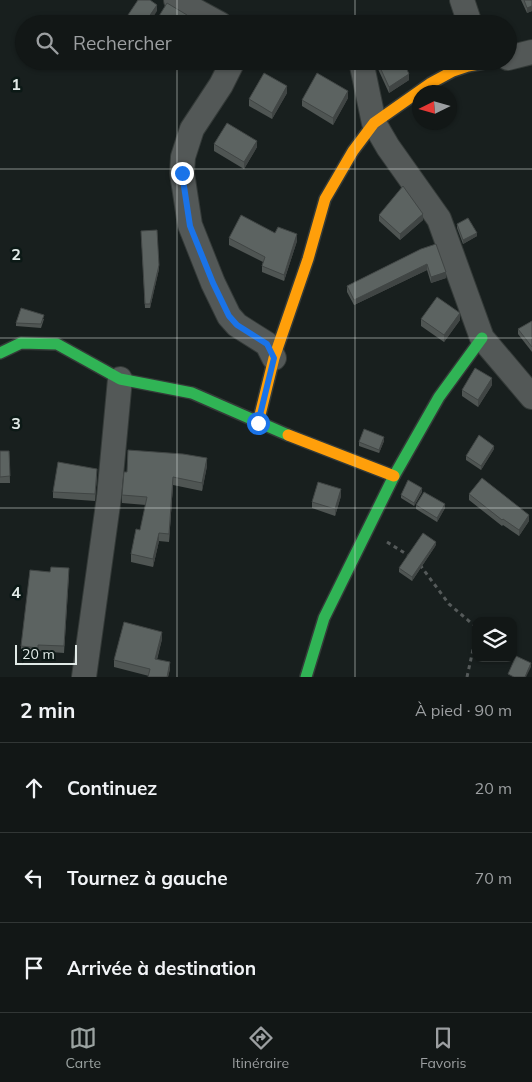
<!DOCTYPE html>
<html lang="fr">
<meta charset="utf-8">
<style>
:root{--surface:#121716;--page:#1b201f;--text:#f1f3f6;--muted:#9c9fa1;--line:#313635;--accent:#9ba3a1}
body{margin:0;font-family:Mulish,sans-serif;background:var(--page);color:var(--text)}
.controls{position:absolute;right:15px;bottom:15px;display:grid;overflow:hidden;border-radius:10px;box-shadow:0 1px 4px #0004}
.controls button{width:45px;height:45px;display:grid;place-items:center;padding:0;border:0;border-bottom:1px solid var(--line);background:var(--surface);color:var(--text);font:25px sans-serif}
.compass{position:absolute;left:412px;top:85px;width:45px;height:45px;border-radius:50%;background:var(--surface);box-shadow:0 1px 4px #0004;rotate:265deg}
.scale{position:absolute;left:15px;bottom:12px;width:62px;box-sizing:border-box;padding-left:5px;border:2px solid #e1eae7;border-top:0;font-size:14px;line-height:18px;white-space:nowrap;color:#e1eae7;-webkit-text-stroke:4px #0c1916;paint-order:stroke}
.stop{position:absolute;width:15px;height:15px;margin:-11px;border:4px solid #1a73e8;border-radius:50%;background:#fff}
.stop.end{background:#1a73e8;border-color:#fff;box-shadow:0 1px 5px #0008}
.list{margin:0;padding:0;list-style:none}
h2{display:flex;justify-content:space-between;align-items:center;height:65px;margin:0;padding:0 20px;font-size:21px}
h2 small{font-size:16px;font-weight:400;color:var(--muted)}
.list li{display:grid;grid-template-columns:32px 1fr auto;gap:15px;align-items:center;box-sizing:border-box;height:90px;padding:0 20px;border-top:1px solid var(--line)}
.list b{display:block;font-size:19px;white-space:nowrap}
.list em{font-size:16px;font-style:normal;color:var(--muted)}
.icon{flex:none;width:28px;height:28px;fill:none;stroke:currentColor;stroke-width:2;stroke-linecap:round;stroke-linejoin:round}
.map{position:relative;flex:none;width:532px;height:677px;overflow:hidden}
.search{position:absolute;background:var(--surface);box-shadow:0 1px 4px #0004;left:15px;right:15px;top:15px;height:55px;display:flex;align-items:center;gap:12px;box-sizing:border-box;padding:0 18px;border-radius:28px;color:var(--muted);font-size:19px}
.sheet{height:335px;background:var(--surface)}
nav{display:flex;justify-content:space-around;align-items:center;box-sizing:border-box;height:70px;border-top:1px solid var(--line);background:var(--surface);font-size:14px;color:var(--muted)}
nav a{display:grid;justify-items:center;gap:2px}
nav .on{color:var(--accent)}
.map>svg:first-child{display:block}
</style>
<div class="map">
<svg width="532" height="677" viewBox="0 0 532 677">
<rect width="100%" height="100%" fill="#181f1e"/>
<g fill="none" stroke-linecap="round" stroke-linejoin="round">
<!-- street casing -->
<g stroke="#343a38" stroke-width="26">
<g id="street">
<path d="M176 0 220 24"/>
<path d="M462 0 470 24"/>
<path d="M508 58 532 52"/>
<path d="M233 61 221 85 192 129 183 157 182 173 190 225 213 283 229 316 237 325 267 344 274 358"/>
<path d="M361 61 374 123 388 147 439 219 482 338 532 397"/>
<path d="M84 677 109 497 120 379"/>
</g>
</g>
<!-- fast casing -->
<g stroke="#343a38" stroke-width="14">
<g id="fast">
<path d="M0 353 21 343 57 344 120 379 192 393 288 435"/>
<path d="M306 677 324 618 394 476 439 397 482 338"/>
</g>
</g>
<!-- slow casing -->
<g stroke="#343a38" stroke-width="14">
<g id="slow">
<path d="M258 423 274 358 308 259 325 199 353 151 374 123 431 83 453 71 468 66 495 61"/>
<path d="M288 435 394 476"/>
</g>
</g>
<!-- path -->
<g stroke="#555a5a" stroke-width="3" stroke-dasharray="4 4" stroke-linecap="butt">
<path d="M387 542 411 557"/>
<path d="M420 565 449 604 476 627"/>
<path d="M467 677 476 636"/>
</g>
<!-- street -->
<use href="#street" stroke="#535857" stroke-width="24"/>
<!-- fast -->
<use href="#fast" stroke="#30b455" stroke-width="11"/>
<!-- slow -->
<use href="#slow" stroke="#ff9f0a" stroke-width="11"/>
</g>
<!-- wall -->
<g fill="#4f5553">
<path d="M521 0H532V11L527 13Z"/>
<path d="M80 61H99L95 70 80 63Z"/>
<path d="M378 63 409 80 389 93 378 69Z"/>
<path d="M287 93 272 119 249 106V99Z"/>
<path d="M348 98 333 125 302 106V100Z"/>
<path d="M214 144 257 147 244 169 214 151Z"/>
<path d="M379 215 423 220 400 240 379 221Z"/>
<path d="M457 224 477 236 463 244 457 228Z"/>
<path d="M141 231 159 269 150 308H145Z"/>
<path d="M275 233 297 241 284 281 262 272V266L263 262 229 245V238Z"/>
<path d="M421 249 446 278 431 283 427 270 354 305 347 292V286Z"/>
<path d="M44 319 41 328 16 326V323Z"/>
<path d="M421 319 460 320 444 342 421 326Z"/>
<path d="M532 321V352L518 334V329Z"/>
<path d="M492 385 478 407 462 396V390Z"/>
<path d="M384 441 379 453 359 446V442Z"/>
<path d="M494 449 481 470 466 460V456Z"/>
<path d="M0 451H9L10 483H0Z"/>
<path d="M207 466 202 491 173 485 169 542 159 541 153 567 131 562V554L140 530 146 505 122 503V495L127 472Z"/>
<path d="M97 475 95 501 53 498V492Z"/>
<path d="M422 492 414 506 401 498V495Z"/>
<path d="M469 494 529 521 519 536 503 525 502 526 469 500Z"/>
<path d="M341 496 335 516 312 508V502Z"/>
<path d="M416 505 445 508 437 522 416 509Z"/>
<path d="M436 545 412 581 399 572V568Z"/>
<path d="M69 574 64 653 38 651V654L21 652V646Z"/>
<path d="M162 639 157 660 170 669 168 677H148L149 676 114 667V660Z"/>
</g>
<!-- shaded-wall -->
<g fill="#404544">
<path d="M157 5V11L149 24H144Z"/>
<path d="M532 6V11L527 13V8Z"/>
<path d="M187 15V21L185 24H181Z"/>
<path d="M97 61H99L95 70V67Z"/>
<path d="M409 74V80L389 93V87Z"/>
<path d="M287 86V93L272 119V113Z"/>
<path d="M348 91V98L333 125V118Z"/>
<path d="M257 141V147L244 169V162Z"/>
<path d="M423 214V220L400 240V234Z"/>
<path d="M477 233V236L463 244V240Z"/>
<path d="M297 234V241L284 281V275Z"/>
<path d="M427 264V270L354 305V300Z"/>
<path d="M159 265V269L150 308V304Z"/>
<path d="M446 272V278L431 283V277Z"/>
<path d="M460 313V320L444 342V335Z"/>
<path d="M492 378V385L478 407V400Z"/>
<path d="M384 437V441L379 453V450Z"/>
<path d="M494 446V449L481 470V466Z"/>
<path d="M207 458V466L202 491V483Z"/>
<path d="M97 469V475L95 501V494Z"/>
<path d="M173 477V485L169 542V534Z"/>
<path d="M422 488V492L414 506V503Z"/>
<path d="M341 489V496L335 516V509Z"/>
<path d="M445 504V508L437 522V518Z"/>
<path d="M529 515V521L519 536V530Z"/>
<path d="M159 533V541L153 567V559Z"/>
<path d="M436 542V545L412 581V577Z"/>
<path d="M162 632V639L155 666V659Z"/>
<path d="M170 662V669L168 677H167Z"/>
<path d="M531 663V667L526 677H525Z"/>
</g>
<!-- building -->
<g fill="#5c6361" stroke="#404544">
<path d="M138 0H150L157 5 144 24H122Z"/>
<path d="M524 0H532V6L527 8Z"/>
<path d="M167 3 187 15 181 24H159L156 21Z"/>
<path d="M83 61H97L95 67Z"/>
<path d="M380 61H403L409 74 389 87 378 63Z"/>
<path d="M264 73 287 86 272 113 249 99Z"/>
<path d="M317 73 348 91 333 118 302 100Z"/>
<path d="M227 123 257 141 244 162 214 144Z"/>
<path d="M403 186 423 214 400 234 379 215Z"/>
<path d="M241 215 275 233 278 227 297 234 284 275 262 266 265 257 229 238Z"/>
<path d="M468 218 477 233 463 240 457 224Z"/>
<path d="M157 230 159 265 150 304H145L141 231Z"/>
<path d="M436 244 446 272 431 277 427 264 354 300 347 286 421 249Z"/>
<path d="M437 297 460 313 444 335 421 319Z"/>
<path d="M21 308 44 315 41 324 16 323Z"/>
<path d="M532 321V347L518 329Z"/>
<path d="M475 368 492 378 478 400 462 390Z"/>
<path d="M364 429 384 437 379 450 359 442Z"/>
<path d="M479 435 494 446 481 466 466 456Z"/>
<path d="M128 450 183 454 207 458 202 483 173 477 169 534 159 533 153 559 131 554 136 529 140 530 147 497 122 495 124 472H127Z"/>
<path d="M0 451H9L10 476 0 477Z"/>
<path d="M58 462 97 469 95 494 53 492Z"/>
<path d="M482 478 529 515 519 530 503 519 502 520 469 494Z"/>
<path d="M408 480 422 488 414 503 401 495Z"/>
<path d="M318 482 341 489 335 509 312 502Z"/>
<path d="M424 492 445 504 437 518 416 505Z"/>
<path d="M423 533 436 542 412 577 399 568Z"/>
<path d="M51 567 69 568 64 646 38 645V648L21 646 30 570 50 572Z"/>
<path d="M124 622 162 632 155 659 170 662 167 677H148L150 669 114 660Z"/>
<path d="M516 656 531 663 525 677H514L508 674Z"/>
</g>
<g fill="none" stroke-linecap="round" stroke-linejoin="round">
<!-- route -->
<path stroke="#1a73e8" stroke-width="6" d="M182 173 190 226 213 283 229 316 237 325 267 344 274 358 258 423"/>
</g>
<!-- grid -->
<path fill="none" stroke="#e1eae7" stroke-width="1" stroke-opacity="0.55" d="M177 0V24M355 0V24M177 61V677M355 61V677M0 169H532M0 338H532M0 508H532"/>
<g font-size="16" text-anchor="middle" font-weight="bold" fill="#e1eae7" stroke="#0c1916" stroke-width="5" stroke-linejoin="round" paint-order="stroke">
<text x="16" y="90">1</text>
<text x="16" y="260">2</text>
<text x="16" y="429">3</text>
<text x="16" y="598">4</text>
</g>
</svg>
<div class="controls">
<button><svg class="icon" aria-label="layers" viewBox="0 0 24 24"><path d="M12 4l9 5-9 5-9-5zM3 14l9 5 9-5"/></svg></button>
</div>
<svg class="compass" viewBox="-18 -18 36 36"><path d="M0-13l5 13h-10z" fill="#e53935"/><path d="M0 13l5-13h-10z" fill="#9c9fa1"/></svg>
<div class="scale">20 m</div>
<div class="stop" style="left:258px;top:423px"></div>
<div class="stop end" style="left:182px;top:173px"></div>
<div class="search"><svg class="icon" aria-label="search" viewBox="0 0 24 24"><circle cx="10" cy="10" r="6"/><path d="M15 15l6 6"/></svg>Rechercher</div>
</div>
<section class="sheet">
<h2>2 min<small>À pied · 90 m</small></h2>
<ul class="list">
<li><svg class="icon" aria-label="ahead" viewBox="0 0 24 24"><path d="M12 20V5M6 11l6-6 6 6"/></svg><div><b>Continuez</b></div><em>20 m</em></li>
<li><svg class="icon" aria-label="left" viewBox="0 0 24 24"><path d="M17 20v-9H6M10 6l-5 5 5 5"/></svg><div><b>Tournez à gauche</b></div><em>70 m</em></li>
<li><svg class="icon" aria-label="arrive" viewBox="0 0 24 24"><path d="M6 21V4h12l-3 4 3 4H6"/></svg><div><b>Arrivée à destination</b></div></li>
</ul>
</section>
<nav>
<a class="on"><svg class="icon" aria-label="map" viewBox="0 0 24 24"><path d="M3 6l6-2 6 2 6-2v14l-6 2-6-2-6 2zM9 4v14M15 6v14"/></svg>Carte</a>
<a><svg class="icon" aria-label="directions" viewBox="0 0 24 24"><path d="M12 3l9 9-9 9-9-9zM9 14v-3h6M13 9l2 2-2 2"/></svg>Itinéraire</a>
<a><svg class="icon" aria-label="saved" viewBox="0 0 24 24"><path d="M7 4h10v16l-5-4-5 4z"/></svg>Favoris</a>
</nav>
